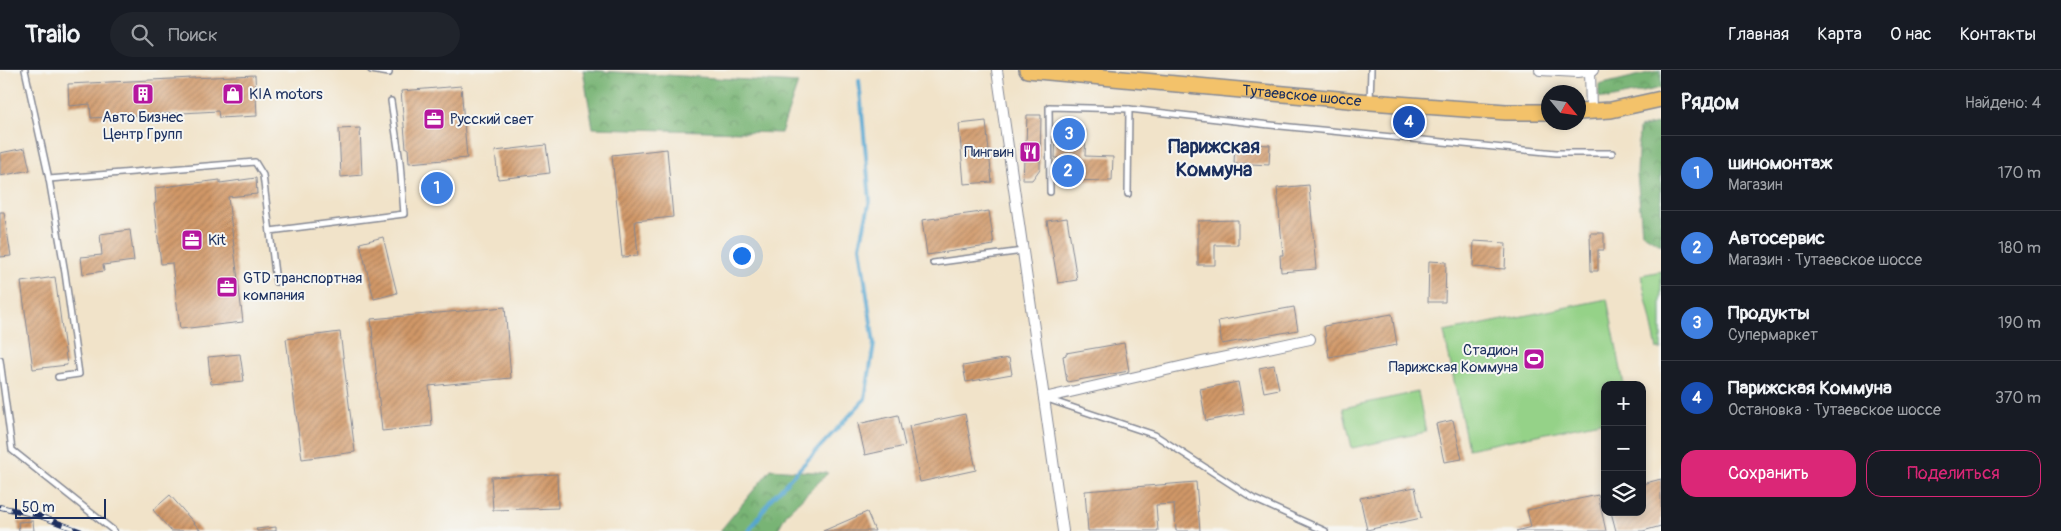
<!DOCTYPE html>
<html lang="ru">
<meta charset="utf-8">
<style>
:root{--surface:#171b24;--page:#20242c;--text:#f1f3f6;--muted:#9ea1a6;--line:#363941;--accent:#db2777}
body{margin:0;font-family:Pangolin,sans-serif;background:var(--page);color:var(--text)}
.controls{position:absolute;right:15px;bottom:15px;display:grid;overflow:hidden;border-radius:10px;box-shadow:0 2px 8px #0003}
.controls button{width:45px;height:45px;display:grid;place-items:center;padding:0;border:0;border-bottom:1px solid var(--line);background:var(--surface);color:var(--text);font:25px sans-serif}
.compass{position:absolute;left:1541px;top:15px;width:45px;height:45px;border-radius:50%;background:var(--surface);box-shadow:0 2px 8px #0003;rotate:119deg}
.scale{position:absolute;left:15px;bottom:12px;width:91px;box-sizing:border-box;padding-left:5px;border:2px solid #1b2f5e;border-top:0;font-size:14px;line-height:18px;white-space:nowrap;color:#1b2f5e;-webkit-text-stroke:4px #f6f6f2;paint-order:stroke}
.you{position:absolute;left:741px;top:185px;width:18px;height:18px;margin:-12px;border:4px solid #fff;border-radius:50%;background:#1a73e8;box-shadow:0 0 0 8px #1a73e833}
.badge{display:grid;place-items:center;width:32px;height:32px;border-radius:50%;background:var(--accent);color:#fff;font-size:16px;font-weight:700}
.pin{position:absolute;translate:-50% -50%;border:2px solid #fff;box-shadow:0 1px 5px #0006}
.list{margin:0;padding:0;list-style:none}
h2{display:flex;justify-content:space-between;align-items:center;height:65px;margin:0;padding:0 20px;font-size:21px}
h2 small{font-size:16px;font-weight:400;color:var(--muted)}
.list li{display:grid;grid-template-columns:32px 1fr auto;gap:15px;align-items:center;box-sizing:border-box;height:75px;padding:0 20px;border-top:1px solid var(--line)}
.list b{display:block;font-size:19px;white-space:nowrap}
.list p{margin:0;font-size:16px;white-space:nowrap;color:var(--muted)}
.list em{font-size:16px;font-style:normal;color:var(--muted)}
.actions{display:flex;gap:10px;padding:15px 20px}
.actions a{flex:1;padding:11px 0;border:1px solid var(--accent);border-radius:15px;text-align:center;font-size:18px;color:var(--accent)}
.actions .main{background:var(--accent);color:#fff}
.icon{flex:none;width:28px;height:28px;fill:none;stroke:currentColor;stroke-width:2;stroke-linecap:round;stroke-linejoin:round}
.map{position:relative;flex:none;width:1661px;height:461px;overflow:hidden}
header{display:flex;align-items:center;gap:30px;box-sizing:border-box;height:70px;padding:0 25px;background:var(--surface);border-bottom:1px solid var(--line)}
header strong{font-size:24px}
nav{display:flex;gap:28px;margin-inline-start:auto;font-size:18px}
.search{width:350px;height:45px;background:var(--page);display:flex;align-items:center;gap:12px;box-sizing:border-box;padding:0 18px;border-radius:28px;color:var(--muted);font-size:19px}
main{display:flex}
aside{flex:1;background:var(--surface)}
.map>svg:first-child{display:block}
</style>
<header>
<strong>Trailo</strong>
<div class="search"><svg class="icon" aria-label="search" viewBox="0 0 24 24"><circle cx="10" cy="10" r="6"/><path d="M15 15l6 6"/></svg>Поиск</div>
<nav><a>Главная</a><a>Карта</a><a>О нас</a><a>Контакты</a></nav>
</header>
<main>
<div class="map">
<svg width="1661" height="461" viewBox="0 0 1661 461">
<defs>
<pattern id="forest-crowns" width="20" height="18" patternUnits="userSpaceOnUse" patternTransform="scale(1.25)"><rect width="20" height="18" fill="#78b474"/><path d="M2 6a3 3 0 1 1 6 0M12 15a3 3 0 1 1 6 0" fill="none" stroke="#629362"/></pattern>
<pattern id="building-hatch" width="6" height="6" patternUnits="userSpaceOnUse" patternTransform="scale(1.25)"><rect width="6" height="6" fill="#d19867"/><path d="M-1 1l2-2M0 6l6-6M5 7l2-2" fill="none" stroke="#a97c58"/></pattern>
</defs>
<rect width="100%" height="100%" fill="#f6f6f2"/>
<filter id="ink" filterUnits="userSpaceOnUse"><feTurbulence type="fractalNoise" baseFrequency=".02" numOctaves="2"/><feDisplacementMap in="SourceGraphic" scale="10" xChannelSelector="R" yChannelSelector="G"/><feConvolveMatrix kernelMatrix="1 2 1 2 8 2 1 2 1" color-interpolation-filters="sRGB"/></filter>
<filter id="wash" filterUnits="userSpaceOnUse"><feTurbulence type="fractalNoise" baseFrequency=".0096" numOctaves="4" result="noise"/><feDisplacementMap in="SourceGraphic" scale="20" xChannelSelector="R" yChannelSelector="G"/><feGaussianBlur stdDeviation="1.12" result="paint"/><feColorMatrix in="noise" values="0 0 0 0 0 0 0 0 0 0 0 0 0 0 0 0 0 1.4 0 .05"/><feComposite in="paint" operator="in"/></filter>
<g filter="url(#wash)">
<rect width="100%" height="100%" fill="#f1e3c9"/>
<!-- green -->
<g fill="#95d288" stroke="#588073">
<path d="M1661 201V279H1657L1641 205Z"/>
<path d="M1607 229 1624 315H1605V351L1468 379 1444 262Z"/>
<path d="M1418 322 1426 362 1352 378 1343 338Z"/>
</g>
<!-- forest -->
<g fill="url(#forest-crowns)" stroke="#4a7269">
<path d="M583 0 798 13 781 63 593 58Z"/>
<path d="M1661 0V18L1608 29 1599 27V15Z"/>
<path d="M1661 53V175L1642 163 1637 103 1639 58Z"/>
<path d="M771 399 828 403 787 443 777 461H720Z"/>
</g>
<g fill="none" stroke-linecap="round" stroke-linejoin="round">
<!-- stream -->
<path stroke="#55a6d0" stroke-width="4" d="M749 461 771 429 865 329 874 274 860 176 870 130 859 10"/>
</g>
<g id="blocks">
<!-- building -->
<g fill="url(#building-hatch)">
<path d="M255 5 257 46 219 48 218 41 91 48 90 34 69 36 68 14Z"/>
<path d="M461 16 467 88 409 93 408 78H406L401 21Z"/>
<path d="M1027 45H1041L1040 99 1032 110H1023L1024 89H1020V74H1026Z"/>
<path d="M986 51 992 112 964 114 959 54Z"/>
<path d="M360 58 362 105 341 107 339 59Z"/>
<path d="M1056 59 1086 60 1085 86 1113 87 1112 111 1063 110 1064 88H1055Z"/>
<path d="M1235 73 1270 75 1269 95 1234 93Z"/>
<path d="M546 75 550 103 498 109 495 81Z"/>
<path d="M25 78 30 100 0 106V83Z"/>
<path d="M667 79 673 147 635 151 638 186 622 187 612 85Z"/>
<path d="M256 108 257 124 228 127 243 252 180 259 172 193 161 194 154 134 156 133 155 118 220 110V113Z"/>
<path d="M1309 115 1316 199 1281 202 1280 185H1283L1277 118Z"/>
<path d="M989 141 994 175 927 185 922 150Z"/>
<path d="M0 142H4L11 186 0 187Z"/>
<path d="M1067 148 1077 210 1058 213 1047 151Z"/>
<path d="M1238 150V175H1215V195H1198V151Z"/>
<path d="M130 160 134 191 103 195 104 201 83 204 81 187 102 185 100 164Z"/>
<path d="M1590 163H1604V180H1598V201H1591Z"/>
<path d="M383 167 397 223 374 229 360 173Z"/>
<path d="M1474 171 1506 173 1505 199 1473 197Z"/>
<path d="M1429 191 1446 192 1445 232H1428Z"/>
<path d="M55 207 67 295 33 299 21 212Z"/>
<path d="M505 237 511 308 429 316 432 356 382 361 371 249Z"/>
<path d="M1294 237 1298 260 1222 274 1218 251Z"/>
<path d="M1392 244 1397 275 1329 287 1324 256Z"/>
<path d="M340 262 355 382 302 389 286 269Z"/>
<path d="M1124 273 1129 301 1067 312 1063 286 1066 285V283Z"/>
<path d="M240 284 244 311 211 314 208 287Z"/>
<path d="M1009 288 1012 304 966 312 963 296Z"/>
<path d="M1274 295 1279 319 1264 322 1259 298Z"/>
<path d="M1238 312 1244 344 1206 351 1200 319Z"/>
<path d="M965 344 976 400 920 412 909 356Z"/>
<path d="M898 345 905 376 865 385 858 354Z"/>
<path d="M1453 350 1462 389 1444 392 1436 354Z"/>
<path d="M557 404 558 438 493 440 491 407Z"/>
<path d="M1661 409V456L1643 461H1616L1611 442H1642V414Z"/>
<path d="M1196 412 1200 461H1176L1174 434 1156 435 1158 461H1088L1085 421Z"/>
<path d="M1415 417 1421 448 1367 460 1360 428Z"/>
<path d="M170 425 201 461H171L153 440Z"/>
<path d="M1598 425 1606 461H1516L1531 457 1527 440Z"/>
<path d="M867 442 875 461H823Z"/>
<path d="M33 451 34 461H19L18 452Z"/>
<path d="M276 457V461H257L256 459Z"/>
</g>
</g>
</g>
<g filter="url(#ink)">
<use href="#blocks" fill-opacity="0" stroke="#868994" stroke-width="1"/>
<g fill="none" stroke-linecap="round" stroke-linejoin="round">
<!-- lane casing -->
<g stroke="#868994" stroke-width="8">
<g id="lane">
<path d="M25 0 49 109 65 203 79 304 58 307"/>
<path d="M371 0 389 3V0"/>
<path d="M1370 31 1371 0"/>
<path d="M49 109 255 92 263 105 276 212"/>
<path d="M1050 122 1049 37 1129 39"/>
<path d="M1128 124 1129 39 1270 55 1556 83H1612"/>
<path d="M270 161 404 144 400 92 391 31"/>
<path d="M933 193 1023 181"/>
<path d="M0 290 12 380 114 461"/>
<path d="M1047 329 1155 365 1254 429 1325 461"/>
</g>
</g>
<!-- street casing -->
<g stroke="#868994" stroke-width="12">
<g id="street">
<path d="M997 0 1063 461"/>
<path d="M1540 0 1578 2 1593 0"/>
<path d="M1590 0 1591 42"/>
<path d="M1044 328 1197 293 1310 269"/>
</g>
</g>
<!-- primary casing -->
<g stroke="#868994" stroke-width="18">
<g id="primary">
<path id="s1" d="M1027 0 1370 32 1506 42H1548"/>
<path d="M1578 42 1611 40 1661 29"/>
</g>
</g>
<!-- lane -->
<use href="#lane" stroke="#fff" stroke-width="5"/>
<!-- street -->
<use href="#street" stroke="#fff" stroke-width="10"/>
<!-- primary -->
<use href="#primary" stroke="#f3c26a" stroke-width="15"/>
<!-- rail casing -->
<g stroke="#1b2f5e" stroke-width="5.5">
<path id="rail" d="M0 437 37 445 80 461"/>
</g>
<!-- rail -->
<use href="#rail" stroke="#f6f6f2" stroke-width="4" stroke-dasharray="11" stroke-linecap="butt"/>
</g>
</g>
<!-- icons -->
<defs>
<g id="building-square" transform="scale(1.125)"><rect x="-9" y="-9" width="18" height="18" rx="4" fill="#b5179e" stroke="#f6f6f2"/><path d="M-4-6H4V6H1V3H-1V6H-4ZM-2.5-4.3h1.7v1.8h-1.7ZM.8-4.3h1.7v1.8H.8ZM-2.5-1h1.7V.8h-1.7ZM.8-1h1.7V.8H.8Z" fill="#fff"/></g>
<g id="shop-square" transform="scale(1.125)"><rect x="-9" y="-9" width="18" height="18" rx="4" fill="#b5179e" stroke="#f6f6f2"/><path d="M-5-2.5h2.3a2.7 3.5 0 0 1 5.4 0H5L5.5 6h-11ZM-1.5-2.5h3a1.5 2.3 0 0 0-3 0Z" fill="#fff"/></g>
<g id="office-square" transform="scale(1.125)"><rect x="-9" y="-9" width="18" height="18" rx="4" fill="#b5179e" stroke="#f6f6f2"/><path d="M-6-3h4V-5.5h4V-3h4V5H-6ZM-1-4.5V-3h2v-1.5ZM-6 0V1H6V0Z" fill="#fff"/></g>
<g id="restaurant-square" transform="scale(1.125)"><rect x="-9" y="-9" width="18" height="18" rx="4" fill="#b5179e" stroke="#f6f6f2"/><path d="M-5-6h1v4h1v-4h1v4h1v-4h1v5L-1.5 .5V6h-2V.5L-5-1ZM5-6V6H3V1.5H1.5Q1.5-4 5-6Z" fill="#fff"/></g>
<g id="stadium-square" transform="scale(1.125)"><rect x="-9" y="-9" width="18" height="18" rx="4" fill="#b5179e" stroke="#f6f6f2"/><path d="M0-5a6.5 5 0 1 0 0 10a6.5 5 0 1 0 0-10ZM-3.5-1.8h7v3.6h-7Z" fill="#fff"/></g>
</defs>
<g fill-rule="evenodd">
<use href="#building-square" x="143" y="24"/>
<use href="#shop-square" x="233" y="24"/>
<use href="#office-square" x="434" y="49"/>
<use href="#restaurant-square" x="1030" y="82"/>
<use href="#office-square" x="192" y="170"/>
<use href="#office-square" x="227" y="217"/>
<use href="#stadium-square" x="1534" y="289"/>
</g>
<g text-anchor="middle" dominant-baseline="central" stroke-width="4" stroke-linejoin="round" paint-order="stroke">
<!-- poi labels -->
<g font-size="15" fill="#1b2f5e" stroke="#f6f6f2" text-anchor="start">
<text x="249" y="24">KIA motors</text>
<text x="143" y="47" text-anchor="middle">Авто Бизнес<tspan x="143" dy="17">Центр Групп</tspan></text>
<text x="450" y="49">Русский свет</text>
<text x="1014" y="82" text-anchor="end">Пингвин</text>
<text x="208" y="170">Kit</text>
<text x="243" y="208">GTD транспортная<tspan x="243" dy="17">компания</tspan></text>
<text x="1518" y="280" text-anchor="end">Стадион<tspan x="1518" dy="17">Парижская Коммуна</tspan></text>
</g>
<!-- street labels -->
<g font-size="15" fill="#1b2f5e" stroke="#f6f6f2">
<text stroke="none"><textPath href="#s1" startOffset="276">Тутаевское шоссе</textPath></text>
</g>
<!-- district labels -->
<g font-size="20" font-weight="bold" fill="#1b2f5e" stroke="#f6f6f2">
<text x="1214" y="76">Парижская<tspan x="1214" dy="23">Коммуна</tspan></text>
</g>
</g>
</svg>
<div class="controls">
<button>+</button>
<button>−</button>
<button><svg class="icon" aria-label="layers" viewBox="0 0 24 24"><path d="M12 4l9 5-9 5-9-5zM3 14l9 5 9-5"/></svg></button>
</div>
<svg class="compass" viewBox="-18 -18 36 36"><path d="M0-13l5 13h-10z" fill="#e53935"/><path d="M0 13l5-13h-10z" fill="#9ea1a6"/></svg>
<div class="scale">50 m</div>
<div class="you"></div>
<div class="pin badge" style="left:437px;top:118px;background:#3f7fe0">1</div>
<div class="pin badge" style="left:1068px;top:101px;background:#3f7fe0">2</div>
<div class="pin badge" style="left:1069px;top:64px;background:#3f7fe0">3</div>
<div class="pin badge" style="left:1409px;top:52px;background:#1a4fb4">4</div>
</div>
<aside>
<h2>Рядом<small>Найдено: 4</small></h2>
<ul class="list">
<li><span class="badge" style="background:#3f7fe0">1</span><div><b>шиномонтаж</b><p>Магазин</p></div><em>170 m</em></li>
<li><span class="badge" style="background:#3f7fe0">2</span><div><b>Автосервис</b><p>Магазин · Тутаевское шоссе</p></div><em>180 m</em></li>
<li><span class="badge" style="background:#3f7fe0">3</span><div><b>Продукты</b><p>Супермаркет</p></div><em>190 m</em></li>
<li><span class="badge" style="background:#1a4fb4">4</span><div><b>Парижская Коммуна</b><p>Остановка · Тутаевское шоссе</p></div><em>370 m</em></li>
</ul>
<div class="actions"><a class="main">Сохранить</a><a>Поделиться</a></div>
</aside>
</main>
